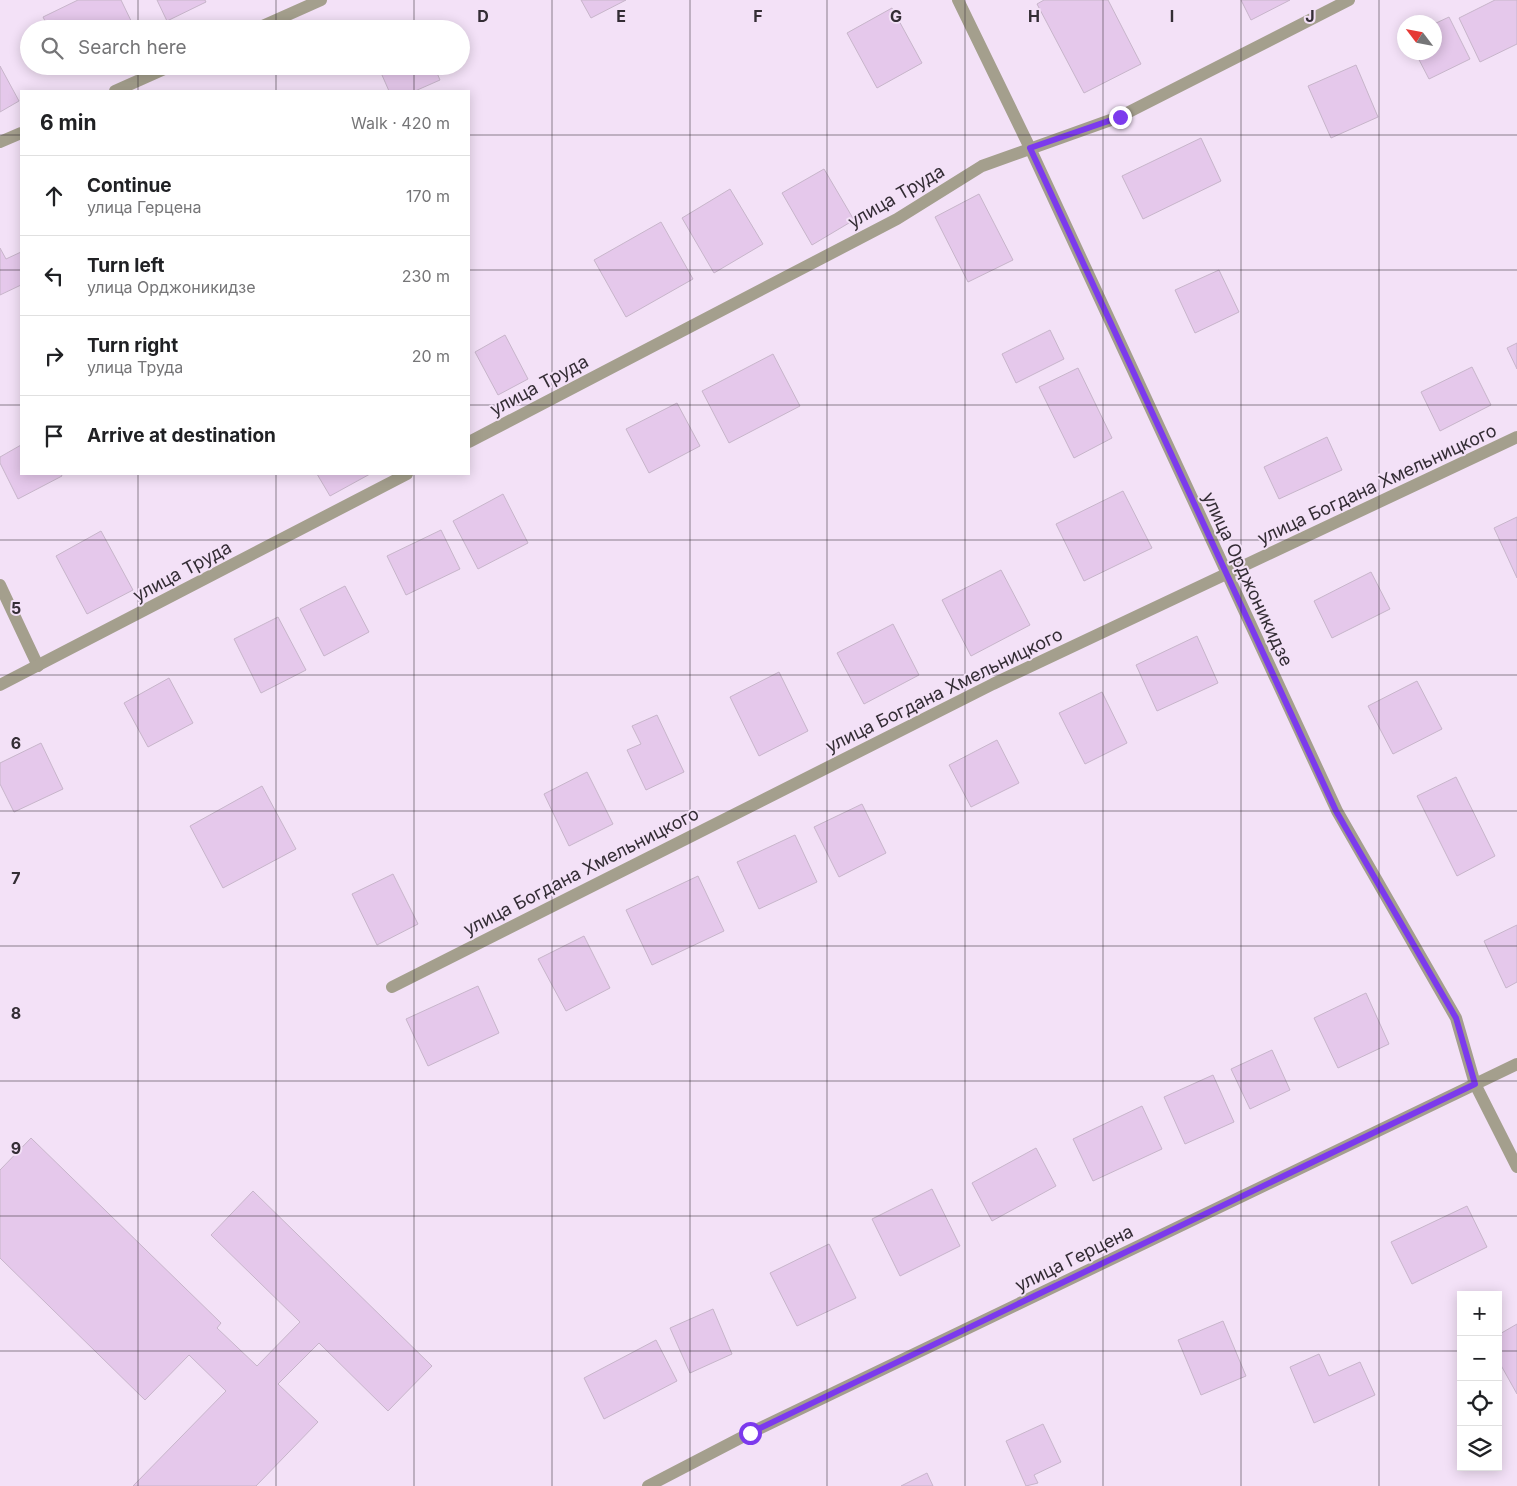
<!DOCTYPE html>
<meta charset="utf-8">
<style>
:root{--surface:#fff;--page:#f6f6f6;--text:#202124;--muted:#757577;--line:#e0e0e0}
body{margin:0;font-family:Inter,sans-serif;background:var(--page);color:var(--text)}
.controls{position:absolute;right:15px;bottom:15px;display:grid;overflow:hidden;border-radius:0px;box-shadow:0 2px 12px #0003}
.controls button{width:45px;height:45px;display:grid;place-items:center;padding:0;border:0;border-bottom:1px solid var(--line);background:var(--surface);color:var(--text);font:25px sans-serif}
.compass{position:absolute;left:1397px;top:15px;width:45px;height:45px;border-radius:50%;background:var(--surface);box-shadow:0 2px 12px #0003;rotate:302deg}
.stop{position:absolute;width:15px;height:15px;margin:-11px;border:4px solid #7c3aed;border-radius:50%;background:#fff}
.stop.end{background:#7c3aed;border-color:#fff;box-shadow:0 1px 5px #0008}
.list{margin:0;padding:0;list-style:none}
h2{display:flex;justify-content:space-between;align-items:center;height:65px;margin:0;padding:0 20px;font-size:21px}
h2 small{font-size:16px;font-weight:400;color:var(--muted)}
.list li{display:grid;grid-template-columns:32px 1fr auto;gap:15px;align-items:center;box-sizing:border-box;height:80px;padding:0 20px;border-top:1px solid var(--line)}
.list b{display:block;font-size:19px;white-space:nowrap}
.list p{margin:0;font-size:16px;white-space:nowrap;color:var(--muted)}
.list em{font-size:16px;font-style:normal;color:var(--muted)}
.icon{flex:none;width:28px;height:28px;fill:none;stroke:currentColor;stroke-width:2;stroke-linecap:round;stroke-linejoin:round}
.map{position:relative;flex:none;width:1517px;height:1486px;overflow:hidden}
.search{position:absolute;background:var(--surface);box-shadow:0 2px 12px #0003;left:20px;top:20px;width:450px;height:55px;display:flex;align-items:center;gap:12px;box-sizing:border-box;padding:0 18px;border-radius:28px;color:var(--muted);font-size:19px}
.panel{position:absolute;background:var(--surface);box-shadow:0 2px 12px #0003;left:20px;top:90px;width:450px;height:385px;border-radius:0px}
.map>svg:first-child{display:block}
</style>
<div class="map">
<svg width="1517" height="1486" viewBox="0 0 1517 1486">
<rect width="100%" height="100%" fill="#f3e1f7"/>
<!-- building -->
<g fill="#e5c8eb" stroke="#c7b5ca">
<path d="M78 0H121L135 29H49L43 17Z"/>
<path d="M157 0H205L206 2 167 21Z"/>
<path d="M581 0H626L591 18Z"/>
<path d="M1044 0H1108L1141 64 1084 93 1037 4Z"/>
<path d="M1241 0H1290L1251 20Z"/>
<path d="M1495 0H1517V44L1480 62 1459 18Z"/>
<path d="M892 8 922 63 877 88 847 33Z"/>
<path d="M1449 17 1470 59 1429 79 1415 52H1434V24Z"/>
<path d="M1356 65 1378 117 1331 138 1308 86Z"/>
<path d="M0 66 19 101 0 112Z"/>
<path d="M67 66H86L70 74Z"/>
<path d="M378 66H434L440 80 415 91H389Z"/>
<path d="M1201 138 1221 181 1143 219 1122 176Z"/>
<path d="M824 169 854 220 812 245 782 193Z"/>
<path d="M730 189 763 244 714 273 682 218Z"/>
<path d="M979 194 1013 260 968 282 935 217Z"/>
<path d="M661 222 693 279 626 317 594 260Z"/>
<path d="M0 248 6 259 21 252V285L0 295Z"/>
<path d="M1219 270 1239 312 1195 333 1175 290Z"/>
<path d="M1050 330 1064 359 1016 383 1002 354Z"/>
<path d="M505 335 528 379 498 395 475 352Z"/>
<path d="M1517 343V369L1507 348Z"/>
<path d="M773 354 800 406 729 443 702 391Z"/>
<path d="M1472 367 1491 405 1440 431 1421 392Z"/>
<path d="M1078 368 1112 438 1074 458 1039 387Z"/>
<path d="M677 403 700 446 649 473 626 429Z"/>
<path d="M1327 437 1342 470 1279 499 1264 467Z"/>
<path d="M21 445V474H61L62 476 18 499 0 463V457Z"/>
<path d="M317 474H370L330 496Z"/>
<path d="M1123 491 1152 548 1084 581 1056 524Z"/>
<path d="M503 494 528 543 478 569 453 521Z"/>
<path d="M1517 517V578L1494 528Z"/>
<path d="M441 530 460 569 406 595 387 556Z"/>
<path d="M101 531 133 590 87 614 56 556Z"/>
<path d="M1001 570 1030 625 971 656 942 600Z"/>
<path d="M1371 572 1390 609 1332 638 1314 601Z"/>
<path d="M345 586 369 632 324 656 300 609Z"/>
<path d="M278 617 306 670 261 693 234 639Z"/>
<path d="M893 624 919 675 864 704 837 653Z"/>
<path d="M1197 636 1218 683 1157 711 1136 665Z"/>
<path d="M779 672 808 731 759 756 730 697Z"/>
<path d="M169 678 193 723 148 747 124 703Z"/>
<path d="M1417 681 1442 729 1393 754 1368 706Z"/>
<path d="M1102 692 1127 743 1085 764 1059 713Z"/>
<path d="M657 715 684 772 646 790 627 750 641 744 632 726Z"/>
<path d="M997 740 1019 783 971 807 949 765Z"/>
<path d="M41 743 63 789 14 812 0 784V763Z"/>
<path d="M587 772 613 824 569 846 544 794Z"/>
<path d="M1456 777 1495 856 1457 876 1417 796Z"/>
<path d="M262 786 296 849 223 888 190 826Z"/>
<path d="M862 804 886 853 839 877 814 827Z"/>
<path d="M795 835 817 882 759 909 737 862Z"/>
<path d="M393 874 418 924 377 945 352 894Z"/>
<path d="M698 876 724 931 652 965 626 910Z"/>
<path d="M1517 925V982L1506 988 1484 941Z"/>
<path d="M584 936 610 988 566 1011 538 959Z"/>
<path d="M478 986 499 1033 428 1066 406 1019Z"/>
<path d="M1366 993 1389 1044 1338 1068 1314 1018Z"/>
<path d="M1272 1050 1290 1090 1250 1109 1231 1069Z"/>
<path d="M1213 1075 1234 1122 1185 1144 1164 1097Z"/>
<path d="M1142 1106 1162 1149 1093 1181 1073 1139Z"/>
<path d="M31 1138 221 1323 217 1328 257 1366 300 1322 211 1235 253 1191 432 1366 388 1411 319 1343 278 1384 318 1422 256 1486H133L226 1391 189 1355 145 1400 0 1258V1170Z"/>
<path d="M1036 1148 1056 1186 992 1221 972 1183Z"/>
<path d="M932 1189 960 1246 900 1276 872 1219Z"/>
<path d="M1467 1206 1487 1247 1412 1284 1391 1242Z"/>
<path d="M829 1244 856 1298 797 1326 770 1273Z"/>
<path d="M713 1309 732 1354 690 1373 670 1328Z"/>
<path d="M1223 1321 1246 1376 1201 1395 1178 1340Z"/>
<path d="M1517 1324V1394L1498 1360V1335Z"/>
<path d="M656 1340 677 1381 604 1419 584 1378Z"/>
<path d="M1319 1354 1329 1376 1360 1362 1375 1395 1314 1423 1290 1367Z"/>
<path d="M1043 1424 1061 1462 1034 1475 1038 1483 1026 1486 1006 1441Z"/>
<path d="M927 1473 933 1486H901Z"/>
</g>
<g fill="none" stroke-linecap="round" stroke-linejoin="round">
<!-- minor -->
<g stroke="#a49f8d" stroke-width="12">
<path d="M958 0 1030 148 1337 811 1456 1018 1475 1084 1517 1167"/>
<path d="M256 29 321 0"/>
<path d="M115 91 171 66"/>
<path d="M0 142 21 133"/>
<path d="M469 442 897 219 982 166 1119 117 1349 0"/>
<path d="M0 585 38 666"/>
<path d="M0 685 407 474"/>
<path d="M392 987 993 684 1517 437"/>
</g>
<!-- tertiary -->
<path stroke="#a49f8d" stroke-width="12" d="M648 1486 750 1433 1517 1064"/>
</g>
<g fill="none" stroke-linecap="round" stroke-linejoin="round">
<!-- route -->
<path stroke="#7c3aed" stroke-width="6" d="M750 1433 1475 1084 1456 1018 1336 811 1030 148 1120 117"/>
</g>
<!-- grid -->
<path fill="none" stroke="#342d35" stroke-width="1" stroke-opacity="0.55" d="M138 0V29M276 0V29M414 0V29M552 0V1486M690 0V1486M827 0V1486M965 0V1486M1103 0V1486M1241 0V1486M1379 0V1486M138 66V91M276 66V91M414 66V91M0 135H21M469 135H1517M0 270H21M469 270H1517M0 405H21M469 405H1517M138 474V1486M276 474V1486M414 474V1486M0 540H1517M0 675H1517M0 811H1517M0 946H1517M0 1081H1517M0 1216H1517M0 1351H1461M1498 1351H1517"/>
<g text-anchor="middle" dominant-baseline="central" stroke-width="4" stroke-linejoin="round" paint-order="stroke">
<!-- street labels -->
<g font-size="18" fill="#342d35" stroke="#f3e1f7">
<text transform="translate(896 196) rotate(-30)">улица Труда</text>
<text transform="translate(539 385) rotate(-28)">улица Труда</text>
<text transform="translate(1377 484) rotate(-25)">улица Богдана Хмельницкого</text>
<text transform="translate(182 571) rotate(-28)">улица Труда</text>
<text transform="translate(1248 579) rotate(65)">улица Орджоникидзе</text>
<text transform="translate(944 690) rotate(-26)">улица Богдана Хмельницкого</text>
<text transform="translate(581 871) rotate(-27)">улица Богдана Хмельницкого</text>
<text transform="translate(1074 1258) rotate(-26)">улица Герцена</text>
</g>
</g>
<g font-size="16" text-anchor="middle" font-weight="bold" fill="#342d35" stroke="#f3e1f7" stroke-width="4" stroke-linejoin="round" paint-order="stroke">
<text x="483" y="22">D</text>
<text x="621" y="22">E</text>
<text x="758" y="22">F</text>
<text x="896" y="22">G</text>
<text x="1034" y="22">H</text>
<text x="1172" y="22">I</text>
<text x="1310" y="22">J</text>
<text x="16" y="614">5</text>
<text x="16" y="749">6</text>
<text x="16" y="884">7</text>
<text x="16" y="1019">8</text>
<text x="16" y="1154">9</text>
</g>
</svg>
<div class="controls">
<button>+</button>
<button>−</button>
<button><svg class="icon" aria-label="locate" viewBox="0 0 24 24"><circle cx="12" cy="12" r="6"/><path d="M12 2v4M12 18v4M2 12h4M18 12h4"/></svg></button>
<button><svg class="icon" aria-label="layers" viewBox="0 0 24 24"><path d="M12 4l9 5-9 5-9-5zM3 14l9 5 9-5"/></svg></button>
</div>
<svg class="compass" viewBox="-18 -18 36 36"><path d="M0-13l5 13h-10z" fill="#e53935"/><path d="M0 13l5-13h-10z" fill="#757577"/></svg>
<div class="stop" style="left:750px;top:1433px"></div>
<div class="stop end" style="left:1120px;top:117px"></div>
<div class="search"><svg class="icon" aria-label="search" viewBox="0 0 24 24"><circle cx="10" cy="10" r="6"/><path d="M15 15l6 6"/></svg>Search here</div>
<section class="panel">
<h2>6 min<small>Walk · 420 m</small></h2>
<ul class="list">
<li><svg class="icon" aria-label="ahead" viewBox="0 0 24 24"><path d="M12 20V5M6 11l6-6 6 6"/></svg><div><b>Continue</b><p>улица Герцена</p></div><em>170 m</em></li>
<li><svg class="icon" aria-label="left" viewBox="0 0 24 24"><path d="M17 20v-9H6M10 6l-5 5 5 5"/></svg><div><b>Turn left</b><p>улица Орджоникидзе</p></div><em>230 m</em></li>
<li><svg class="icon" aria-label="right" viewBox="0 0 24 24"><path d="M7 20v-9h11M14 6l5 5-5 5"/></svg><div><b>Turn right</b><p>улица Труда</p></div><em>20 m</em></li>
<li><svg class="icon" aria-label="arrive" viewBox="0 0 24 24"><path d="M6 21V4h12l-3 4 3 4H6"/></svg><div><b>Arrive at destination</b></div></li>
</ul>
</section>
</div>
